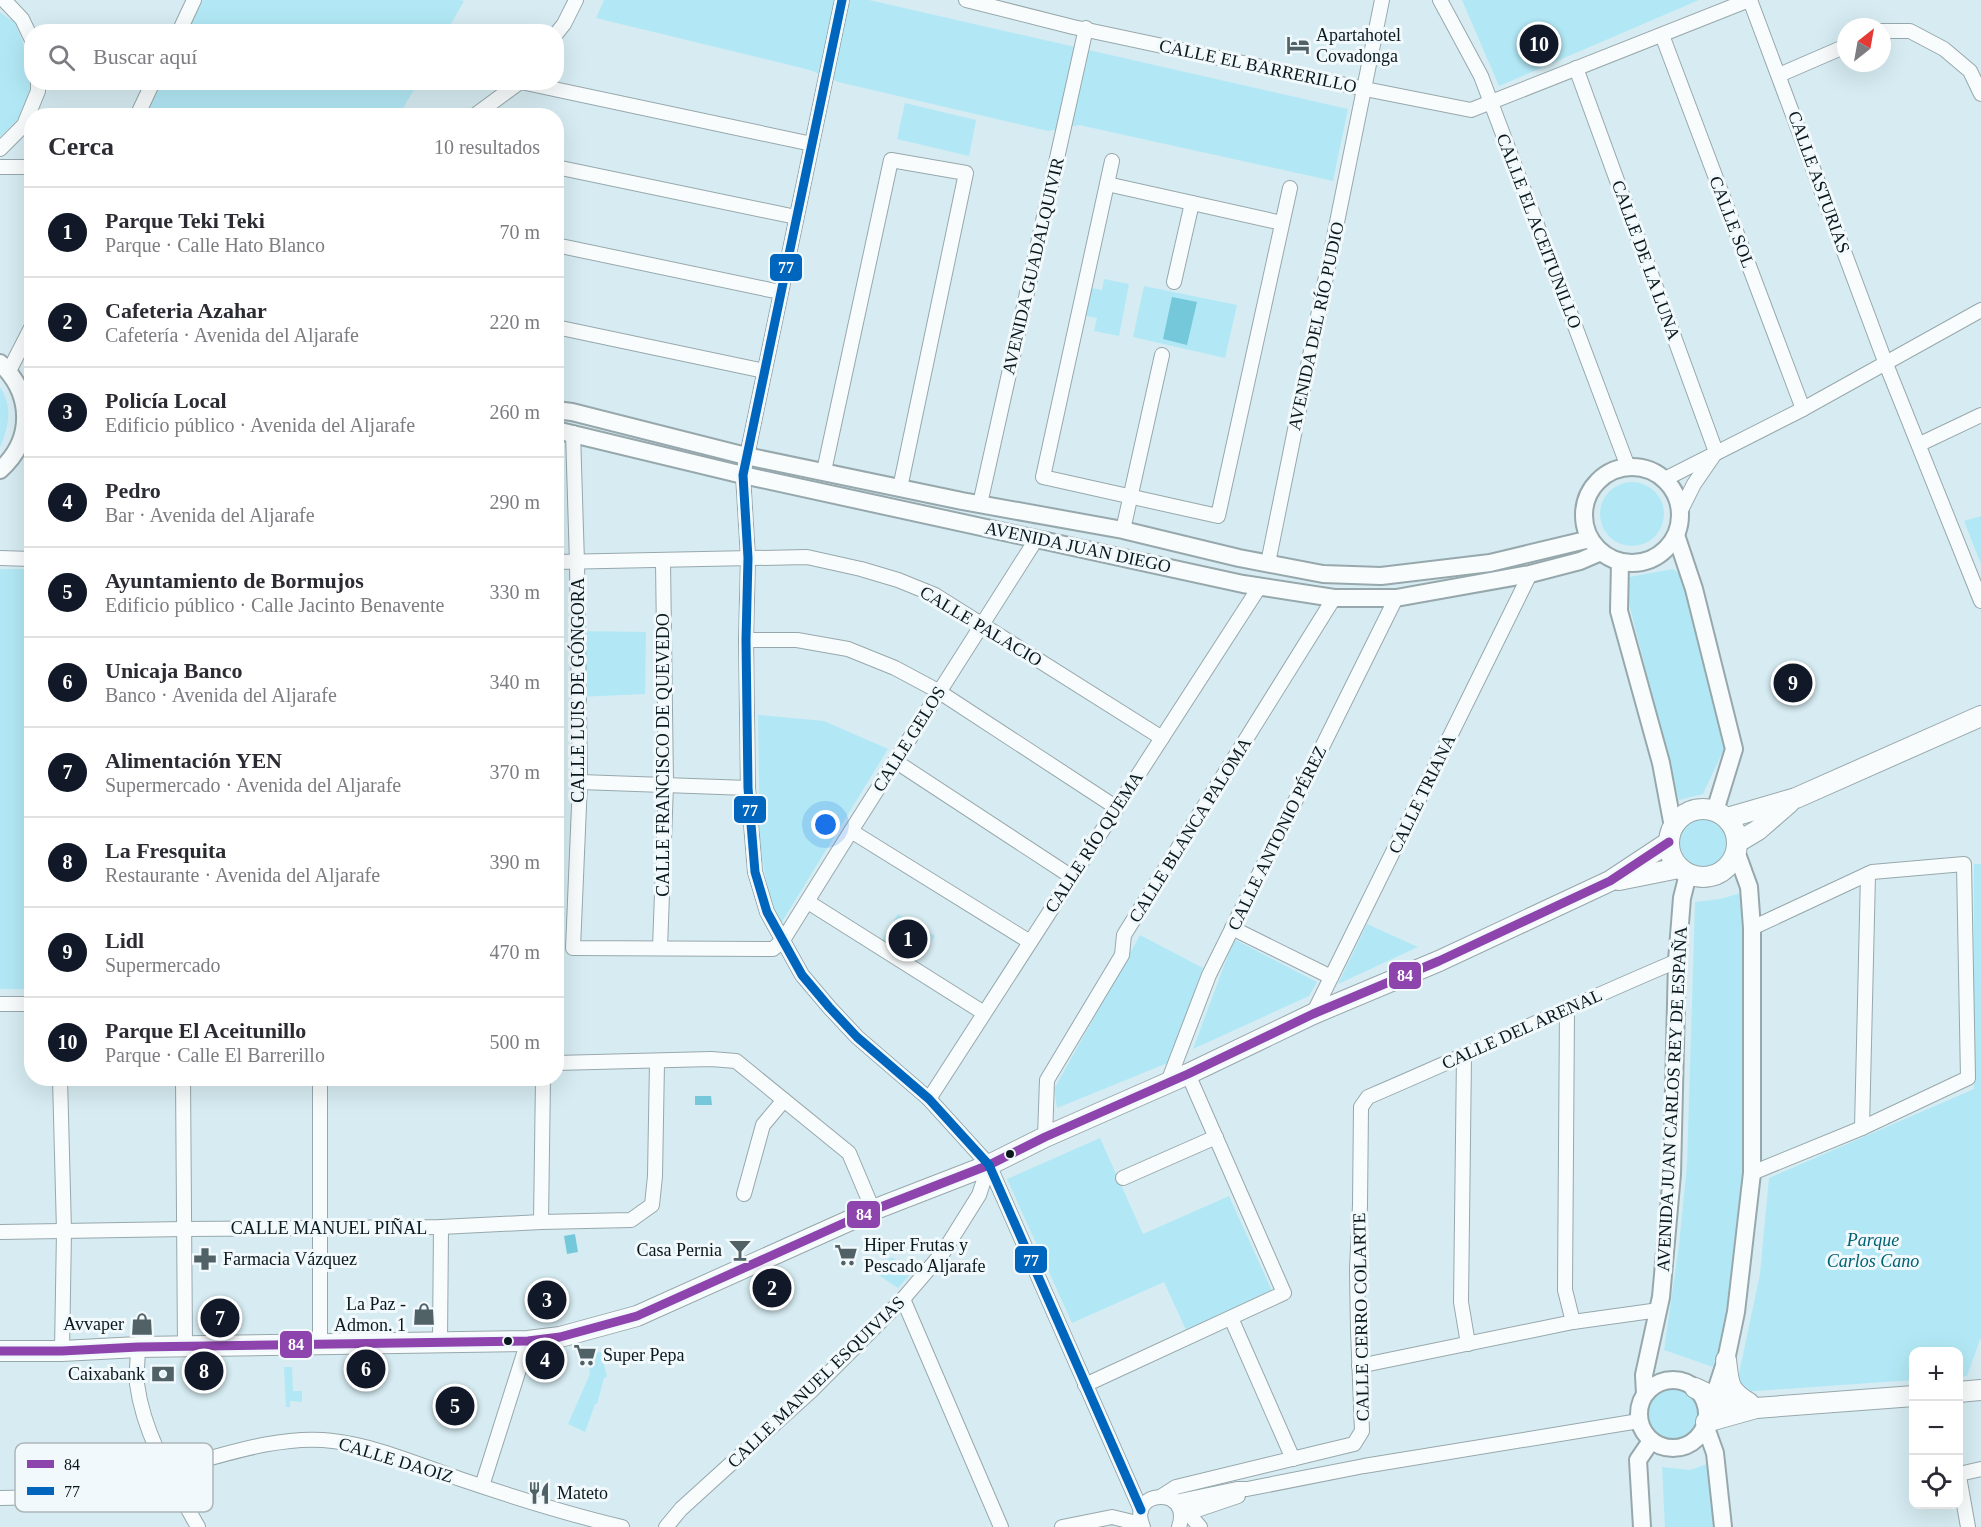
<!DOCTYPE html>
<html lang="es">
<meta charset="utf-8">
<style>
:root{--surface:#fff;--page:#f7f7f7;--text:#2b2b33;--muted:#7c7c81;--line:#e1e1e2;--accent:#111827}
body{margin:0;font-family:"Times New Roman",serif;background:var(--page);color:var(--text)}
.controls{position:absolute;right:18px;bottom:18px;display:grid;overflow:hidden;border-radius:12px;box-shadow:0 6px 24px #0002}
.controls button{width:54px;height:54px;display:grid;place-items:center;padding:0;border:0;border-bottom:2px solid var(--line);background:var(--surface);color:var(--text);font:30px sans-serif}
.compass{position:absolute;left:1837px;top:18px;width:54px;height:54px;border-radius:50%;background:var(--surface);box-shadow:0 6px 24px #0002;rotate:31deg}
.you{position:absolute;left:826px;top:825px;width:21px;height:21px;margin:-15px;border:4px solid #fff;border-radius:50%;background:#1a73e8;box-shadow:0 0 0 9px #1a73e833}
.badge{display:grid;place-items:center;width:39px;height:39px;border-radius:50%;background:var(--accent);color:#fff;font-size:20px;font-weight:700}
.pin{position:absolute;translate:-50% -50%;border:3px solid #fff;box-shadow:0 2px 6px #0006}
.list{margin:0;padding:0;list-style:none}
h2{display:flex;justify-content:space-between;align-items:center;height:78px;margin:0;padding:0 24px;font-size:26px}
h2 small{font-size:20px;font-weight:400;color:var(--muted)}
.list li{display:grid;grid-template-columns:39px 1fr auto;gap:18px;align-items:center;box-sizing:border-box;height:90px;padding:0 24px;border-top:2px solid var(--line)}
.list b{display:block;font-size:22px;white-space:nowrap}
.list p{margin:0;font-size:20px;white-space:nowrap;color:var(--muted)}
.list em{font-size:20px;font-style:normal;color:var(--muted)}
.icon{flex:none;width:33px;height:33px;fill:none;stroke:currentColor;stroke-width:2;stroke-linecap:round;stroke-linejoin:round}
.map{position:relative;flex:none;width:1981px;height:1527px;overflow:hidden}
.search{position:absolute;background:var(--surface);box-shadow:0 6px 24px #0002;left:24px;top:24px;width:540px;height:66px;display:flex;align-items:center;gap:15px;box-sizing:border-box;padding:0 21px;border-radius:24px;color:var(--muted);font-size:22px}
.panel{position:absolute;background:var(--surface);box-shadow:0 6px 24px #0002;left:24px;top:108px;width:540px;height:978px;border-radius:24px}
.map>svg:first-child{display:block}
</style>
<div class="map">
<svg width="1981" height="1527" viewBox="0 0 1981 1527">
<rect width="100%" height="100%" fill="#d6ecf2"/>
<!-- green -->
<g fill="#b2e8f5">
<path d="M203 0H460L464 1 447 31H187Z"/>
<path d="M604 0H869L1348 109 1333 181 1079 125 1048 131 838 82 810 70 596 18Z"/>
<path d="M1462 0H1699L1499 86Z"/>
<path d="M0 12 15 23 29 58 31 89 18 119 0 137Z"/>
<path d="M162 83V82L418 83 399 115H146Z"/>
<path d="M905 103 976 120 969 156 897 139Z"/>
<path d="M1104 279 1129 284 1119 336 1094 331 1097 318 1086 316 1091 288 1102 290Z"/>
<path d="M1144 286 1237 305 1225 358 1133 337Z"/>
<path d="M0 387C13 406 9 427 0 447Z"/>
<circle cx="1632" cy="514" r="32"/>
<path d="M1981 516V564L1964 521Z"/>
<rect x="0" y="569" width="31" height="420"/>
<path d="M1673 569 1681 575 1725 747 1703 794 1679 800 1628 600 1629 577Z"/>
<path d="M578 631 646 632 645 694 579 697Z"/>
<path d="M758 715 824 721 888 749 777 930 760 851Z"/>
<circle cx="1703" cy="844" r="27"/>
<path d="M1974 864H1981V1337L1967 1376 1959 1377 1958 1352H1914L1913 1380 1742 1392 1738 1378 1760 1274 1769 1178 1974 1089Z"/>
<path d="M1741 893 1745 965 1743 1173 1729 1313 1713 1367 1664 1350 1679 1245 1687 1165 1695 902 1720 899Z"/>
<path d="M898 914 935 936 915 963 882 941Z"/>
<path d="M1367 924 1418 947 1338 984Z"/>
<path d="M1140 935 1203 968 1170 1062 1057 1108 1054 1089Z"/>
<path d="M1234 939 1317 982 1309 996 1193 1049Z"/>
<path d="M1100 1138 1143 1234 1229 1196 1272 1291 1186 1330 1164 1282 1072 1323 1007 1179Z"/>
<path d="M892 1257 912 1272 898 1288 874 1272 883 1269 881 1263Z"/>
<path d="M601 1352 607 1377 604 1378 597 1404H595L585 1432 568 1424 590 1374 589 1367 595 1365 593 1353Z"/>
<path d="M284 1367H292L293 1391H302V1402L290 1401V1407H286Z"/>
<circle cx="1673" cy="1414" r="26"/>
<path d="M1707 1464 1714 1527H1665L1662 1467 1690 1470Z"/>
</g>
<!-- water -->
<g fill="#74c8da">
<path d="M1172 297 1197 302 1187 345 1163 339Z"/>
<path d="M695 1096H711L712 1105H695Z"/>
<path d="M575 1234 578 1252 567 1254 564 1236Z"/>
</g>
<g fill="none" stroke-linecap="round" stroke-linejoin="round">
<!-- minor casing -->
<g stroke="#97a8ac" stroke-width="16">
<g id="minor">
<path d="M4 0 22 19 32 40"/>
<path d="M842 0 743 475 748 558 746 640 748 788 755 872 767 912 802 975 829 1007 857 1037 929 1099 989 1165 1141 1510"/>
<path d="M966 0 1073 27 1365 89 1471 110 1749 0"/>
<path d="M1440 0 1481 76 1628 467"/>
<path d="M1750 0 1886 364 1981 601"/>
<path d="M1882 31H1910L1944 49 1970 71 1981 94"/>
<path d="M179 32 194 0"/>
<path d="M556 34 564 24 576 0"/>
<path d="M1662 35 1803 409"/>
<path d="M1576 68 1716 452"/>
<path d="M1779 75 1846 46"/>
<path d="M521 82 812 144"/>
<path d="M137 116 153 82"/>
<path d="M474 116 520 82"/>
<path d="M0 149 24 125 38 91V82"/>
<path d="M1112 161 1043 477 1218 516 1290 188"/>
<path d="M0 167H32"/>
<path d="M556 167 796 217"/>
<path d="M1107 184 1282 223"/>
<path d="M556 245 780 292"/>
<path d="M1174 282 1192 203"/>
<path d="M556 327 764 371"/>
<path d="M9 371 32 326"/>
<path d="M573 433 577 563 580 782 573 948 773 949 783 940 851 831 1037 538"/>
<path d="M1920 444 1981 415"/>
<path d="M824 471 891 160 966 173 900 488"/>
<path d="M1665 479 1803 409 1981 310"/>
<path d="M980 504 1086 28"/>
<path d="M1681 510 1694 484 1714 455"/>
<path d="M1123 530 1162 355"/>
<path d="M0 558 32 559"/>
<path d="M556 562 807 557 861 569 898 580 935 595 1162 738"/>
<path d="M1268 563 1382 0"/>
<path d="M746 640H797L848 649 895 668 938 691 1117 808"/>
<path d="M895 761 1072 877"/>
<path d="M580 782 748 788"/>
<path d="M851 831 1030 942"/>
<path d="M808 902 984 1013"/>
<path d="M1232 928 1331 977"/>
<path d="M660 948 666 785 663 561"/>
<path d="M0 1004H32"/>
<path d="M1567 1008 1565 1290 1573 1322"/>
<path d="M1313 1014 1530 574"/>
<path d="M1464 1056 1461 1302 1468 1344"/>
<path d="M556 1063 711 1059 736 1061 849 1153 873 1210"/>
<path d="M60 1078 64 1231 62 1351"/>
<path d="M183 1078 185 1346"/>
<path d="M320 1078V1344"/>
<path d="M1168 1082 1209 975 1396 598"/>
<path d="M929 1099 1260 586"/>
<path d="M1862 1128 1868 874"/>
<path d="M1045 1137 1047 1080 1122 955 1124 935 1334 598"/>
<path d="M1752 1173 1862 1128 1968 1078 1964 864 1872 872 1752 928"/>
<path d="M1123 1178 1216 1137"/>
<path d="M744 1194 763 1125 784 1100"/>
<path d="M541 1222 543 1078"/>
<path d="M0 1232 185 1229 441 1227 541 1222 631 1220 652 1205 655 1176 657 1062"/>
<path d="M903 1299 1001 1527"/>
<path d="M1231 1318 1293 1459"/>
<path d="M440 1342 441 1227"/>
<path d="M138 1347C138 1359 136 1372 137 1384 144 1436 173 1482 198 1527"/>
<path d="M1359 1366 1573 1322 1659 1310"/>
<path d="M1085 1385 1284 1293 1188 1074"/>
<path d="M1958 1471 1968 1527"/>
<path d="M1959 1474 1981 1469"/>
<path d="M482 1486 528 1341"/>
<path d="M1162 1496 1176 1487 1354 1444 1362 1431 1358 1330 1357 1269 1360 1205 1361 1107 1368 1097C1471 1053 1573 1005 1677 961"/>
<path d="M0 1498C62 1497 109 1493 169 1475L175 1468C223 1455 283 1434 333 1441 376 1446 419 1465 460 1479 513 1497 567 1514 622 1527"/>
<path d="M1175 1502 1237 1489H1247L1364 1466 1639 1421"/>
<path d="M1189 1514 1200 1527"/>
<path d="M1182 1515 1238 1496"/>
<path d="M666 1527 681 1509 811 1391 903 1299 944 1251 979 1195 989 1165"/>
<path d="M1062 1527 1112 1517 1141 1524"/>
<path d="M1143 1527C1126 1489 1193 1485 1179 1527"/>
</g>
</g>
<!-- tertiary casing -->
<g stroke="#97a8ac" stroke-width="20">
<g id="tertiary">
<path d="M0 363C33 394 34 440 0 470"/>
<path d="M556 410 572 412 746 456 962 501 1123 530 1239 558 1323 574 1381 576 1490 563 1590 539"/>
<path d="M556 430 743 475 1243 584 1334 598H1396L1530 574 1580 561 1601 552"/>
<circle cx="1632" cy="515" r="48"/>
<path d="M1676 535 1694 589 1734 749 1715 811"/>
<path d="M1620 562 1619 611 1661 763 1673 827"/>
<circle cx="1673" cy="1414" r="34"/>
<path d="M1645 1394 1644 1375 1661 1297 1672 1174 1677 961 1682 898 1688 874"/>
<path d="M1707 1418 1726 1360 1736 1312 1752 1173V928L1749 887 1737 854"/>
<path d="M1705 1425 1715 1453 1723 1527"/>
<path d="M1642 1527 1638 1460 1651 1441"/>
</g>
</g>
<!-- secondary casing -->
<g stroke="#97a8ac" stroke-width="22">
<g id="secondary">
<circle cx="1703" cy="843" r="34"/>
<path d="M1727 818 1796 798 1981 716"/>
<path d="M1738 842 1758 830 1789 803"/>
<path d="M1619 880 1679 868"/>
<path d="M0 1351H62L138 1347 528 1341 560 1337 637 1316 873 1210 989 1165 1045 1137 1188 1074 1313 1014 1439 961 1610 881 1669 842"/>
<path d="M1726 1360C1729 1383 1727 1390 1749 1403"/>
<path d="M1695 1388 1714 1397 1756 1408"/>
<path d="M1958 1392 1981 1390"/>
<path d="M1706 1422 1756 1408 1914 1396"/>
</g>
</g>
<!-- minor -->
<use href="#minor" stroke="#f9fcfd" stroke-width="14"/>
<!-- tertiary -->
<use href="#tertiary" stroke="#f9fcfd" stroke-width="16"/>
<!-- secondary -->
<use href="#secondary" stroke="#f9fcfd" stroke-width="20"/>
<!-- bus-1 casing -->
<g stroke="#f2f9fc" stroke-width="14">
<path id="bus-1" d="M0 1351H62L138 1347 528 1341 560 1337 637 1316 873 1210 989 1165 1045 1137 1188 1074 1313 1014 1439 961 1610 881 1669 842"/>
</g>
<!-- bus-2 casing -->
<g stroke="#f2f9fc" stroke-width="14">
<path id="bus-2" d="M842 0 743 475 748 558 746 640 748 788 755 872 767 912 802 975 829 1007 857 1037 929 1099 989 1165 1141 1510"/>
</g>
<!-- bus-1 -->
<use href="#bus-1" stroke="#8e44ad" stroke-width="9"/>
<!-- bus-2 -->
<use href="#bus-2" stroke="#0065bd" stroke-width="9"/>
</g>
<!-- icons -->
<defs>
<g id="hotel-bare" transform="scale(1.8)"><path d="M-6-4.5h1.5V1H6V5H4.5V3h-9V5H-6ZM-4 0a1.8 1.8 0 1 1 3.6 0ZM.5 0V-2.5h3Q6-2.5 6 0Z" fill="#516267" stroke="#f2f9fc" stroke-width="2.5" paint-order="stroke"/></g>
<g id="bar-bare" transform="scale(1.8)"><path d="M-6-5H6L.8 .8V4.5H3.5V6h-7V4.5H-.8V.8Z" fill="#516267" stroke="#f2f9fc" stroke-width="2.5" paint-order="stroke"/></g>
<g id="supermarket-bare" transform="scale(1.8)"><path d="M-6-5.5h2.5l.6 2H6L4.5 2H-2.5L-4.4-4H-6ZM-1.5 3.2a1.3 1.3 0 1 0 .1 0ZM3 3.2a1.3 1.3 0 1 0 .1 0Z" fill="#516267" stroke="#f2f9fc" stroke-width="2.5" paint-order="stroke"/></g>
<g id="pharmacy-bare" transform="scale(1.8)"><path d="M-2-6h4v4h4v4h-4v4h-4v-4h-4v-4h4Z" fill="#516267" stroke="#f2f9fc" stroke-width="2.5" paint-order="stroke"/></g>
<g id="shop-bare" transform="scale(1.8)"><path d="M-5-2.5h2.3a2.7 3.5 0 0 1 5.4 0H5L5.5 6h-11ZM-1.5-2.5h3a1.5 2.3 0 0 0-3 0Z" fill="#516267" stroke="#f2f9fc" stroke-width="2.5" paint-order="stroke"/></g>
<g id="bank-bare" transform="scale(1.8)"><path d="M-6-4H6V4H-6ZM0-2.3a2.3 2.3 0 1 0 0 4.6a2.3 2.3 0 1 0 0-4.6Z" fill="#516267" stroke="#f2f9fc" stroke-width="2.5" paint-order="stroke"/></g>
<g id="restaurant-bare" transform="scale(1.8)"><path d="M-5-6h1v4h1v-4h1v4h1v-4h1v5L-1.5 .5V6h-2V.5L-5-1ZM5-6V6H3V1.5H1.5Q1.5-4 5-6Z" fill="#516267" stroke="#f2f9fc" stroke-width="2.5" paint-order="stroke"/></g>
</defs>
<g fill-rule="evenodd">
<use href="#hotel-bare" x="1298" y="45"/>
<use href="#bar-bare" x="740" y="1250"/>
<use href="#supermarket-bare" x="846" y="1255"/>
<use href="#pharmacy-bare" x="205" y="1259"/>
<use href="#shop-bare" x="424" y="1314"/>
<use href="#shop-bare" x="142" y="1324"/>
<use href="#supermarket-bare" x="585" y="1355"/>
<use href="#bank-bare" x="163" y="1374"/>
<use href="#restaurant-bare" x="539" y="1493"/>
</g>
<!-- markers -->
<g fill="#09181c" stroke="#f2f9fc" stroke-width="2">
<circle cx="1010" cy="1154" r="5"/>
<circle cx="508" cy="1341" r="5"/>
</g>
<g text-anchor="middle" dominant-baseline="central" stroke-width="6" stroke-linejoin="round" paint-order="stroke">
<!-- poi labels -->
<g font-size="18" fill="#09181c" stroke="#f2f9fc" text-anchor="start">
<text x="1316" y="35">Apartahotel<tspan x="1316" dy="21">Covadonga</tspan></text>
<text x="864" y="1245">Hiper Frutas y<tspan x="864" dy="21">Pescado Aljarafe</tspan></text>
<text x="722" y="1250" text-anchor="end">Casa Pernia</text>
<text x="223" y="1259">Farmacia Vázquez</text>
<text x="406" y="1304" text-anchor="end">La Paz -<tspan x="406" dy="21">Admon. 1</tspan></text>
<text x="124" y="1324" text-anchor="end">Avvaper</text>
<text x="603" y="1355">Super Pepa</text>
<text x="145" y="1374" text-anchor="end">Caixabank</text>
<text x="557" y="1493">Mateto</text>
</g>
<!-- street labels -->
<g font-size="18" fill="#09181c" stroke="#f2f9fc">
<text transform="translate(1258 66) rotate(12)">CALLE EL BARRERILLO</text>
<text transform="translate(1819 182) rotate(70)">CALLE ASTURIAS</text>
<text transform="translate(1732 222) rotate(69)">CALLE SOL</text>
<text transform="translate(1539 231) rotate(69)">CALLE EL ACEITUNILLO</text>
<text transform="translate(1646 260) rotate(70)">CALLE DE LA LUNA</text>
<text transform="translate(1033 266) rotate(-77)">AVENIDA GUADALQUIVIR</text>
<text transform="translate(1316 326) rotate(-78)">AVENIDA DEL RÍO PUDIO</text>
<text transform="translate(1078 547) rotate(12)">AVENIDA JUAN DIEGO</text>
<text transform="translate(981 626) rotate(31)">CALLE PALACIO</text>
<text transform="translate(578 690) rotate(-90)">CALLE LUIS DE GÓNGORA</text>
<text transform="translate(909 739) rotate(-58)">CALLE GELOS</text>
<text transform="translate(663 755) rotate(-90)">CALLE FRANCISCO DE QUEVEDO</text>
<text transform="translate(1422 794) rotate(-64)">CALLE TRIANA</text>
<text transform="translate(1190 830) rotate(-58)">CALLE BLANCA PALOMA</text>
<text transform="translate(1277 838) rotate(-64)">CALLE ANTONIO PÉREZ</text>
<text transform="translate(1094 842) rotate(-57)">CALLE RÍO QUEMA</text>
<text transform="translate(1522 1029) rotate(-24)">CALLE DEL ARENAL</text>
<text transform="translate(1672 1099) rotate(-87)">AVENIDA JUAN CARLOS REY DE ESPAÑA</text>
<text x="329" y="1228">CALLE MANUEL PIÑAL</text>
<text transform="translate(1361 1317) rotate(-91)">CALLE CERRO COLARTE</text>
<text transform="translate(816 1382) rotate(-44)">CALLE MANUEL ESQUIVIAS</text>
<text transform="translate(396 1460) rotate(17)">CALLE DAOIZ</text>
</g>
<!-- park labels -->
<g font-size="18" font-style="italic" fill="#006273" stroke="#f2f9fc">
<text x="1873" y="1240">Parque<tspan x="1873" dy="21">Carlos Cano</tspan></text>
</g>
</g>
<!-- legend -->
<rect x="15" y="1443" width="198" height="69" rx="9" fill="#f2f9fc" stroke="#acb6b9" stroke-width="1.5"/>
<rect x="27" y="1460" width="27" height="8" fill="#8e44ad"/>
<rect x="27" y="1487" width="27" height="8" fill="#0065bd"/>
<g font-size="16" fill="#09181c">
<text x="64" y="1470">84</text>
<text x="64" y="1497">77</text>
</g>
<g stroke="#f2f9fc" stroke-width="2">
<rect x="769" y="253" width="34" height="29" rx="6" fill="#0065bd"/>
<rect x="733" y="795" width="34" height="29" rx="6" fill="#0065bd"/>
<rect x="1388" y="961" width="34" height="29" rx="6" fill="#8e44ad"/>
<rect x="846" y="1200" width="35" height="29" rx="6" fill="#8e44ad"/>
<rect x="1014" y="1245" width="34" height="29" rx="6" fill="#0065bd"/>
<rect x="279" y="1330" width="34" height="29" rx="6" fill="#8e44ad"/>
</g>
<g font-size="16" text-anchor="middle" font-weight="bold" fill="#fff">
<text x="786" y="273">77</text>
<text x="750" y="816">77</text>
<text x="1405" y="981">84</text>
<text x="864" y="1220">84</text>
<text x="1031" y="1266">77</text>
<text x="296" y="1350">84</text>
</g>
</svg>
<div class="controls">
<button>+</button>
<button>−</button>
<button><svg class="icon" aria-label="locate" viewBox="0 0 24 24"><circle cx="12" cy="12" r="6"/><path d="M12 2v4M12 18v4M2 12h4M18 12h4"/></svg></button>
</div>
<svg class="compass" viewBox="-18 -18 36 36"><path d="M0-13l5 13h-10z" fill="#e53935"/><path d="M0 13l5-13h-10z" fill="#7c7c81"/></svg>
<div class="you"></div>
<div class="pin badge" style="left:908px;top:939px">1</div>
<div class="pin badge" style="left:772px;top:1288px">2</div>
<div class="pin badge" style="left:547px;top:1300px">3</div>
<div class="pin badge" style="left:545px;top:1360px">4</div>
<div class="pin badge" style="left:455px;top:1406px">5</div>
<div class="pin badge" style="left:366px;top:1369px">6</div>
<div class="pin badge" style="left:220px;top:1318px">7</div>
<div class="pin badge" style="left:204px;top:1371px">8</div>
<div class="pin badge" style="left:1793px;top:683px">9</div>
<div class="pin badge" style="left:1539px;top:44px">10</div>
<div class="search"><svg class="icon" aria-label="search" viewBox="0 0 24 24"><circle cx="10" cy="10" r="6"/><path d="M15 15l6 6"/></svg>Buscar aquí</div>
<section class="panel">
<h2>Cerca<small>10 resultados</small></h2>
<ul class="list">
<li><span class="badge">1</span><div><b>Parque Teki Teki</b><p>Parque · Calle Hato Blanco</p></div><em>70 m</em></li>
<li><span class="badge">2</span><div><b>Cafeteria Azahar</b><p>Cafetería · Avenida del Aljarafe</p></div><em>220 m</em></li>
<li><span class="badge">3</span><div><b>Policía Local</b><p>Edificio público · Avenida del Aljarafe</p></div><em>260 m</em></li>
<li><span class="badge">4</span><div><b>Pedro</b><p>Bar · Avenida del Aljarafe</p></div><em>290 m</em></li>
<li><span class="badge">5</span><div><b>Ayuntamiento de Bormujos</b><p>Edificio público · Calle Jacinto Benavente</p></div><em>330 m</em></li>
<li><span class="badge">6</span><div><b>Unicaja Banco</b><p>Banco · Avenida del Aljarafe</p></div><em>340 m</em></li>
<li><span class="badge">7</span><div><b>Alimentación YEN</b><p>Supermercado · Avenida del Aljarafe</p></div><em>370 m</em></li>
<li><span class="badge">8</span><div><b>La Fresquita</b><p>Restaurante · Avenida del Aljarafe</p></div><em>390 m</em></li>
<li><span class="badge">9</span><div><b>Lidl</b><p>Supermercado</p></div><em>470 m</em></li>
<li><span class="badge">10</span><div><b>Parque El Aceitunillo</b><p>Parque · Calle El Barrerillo</p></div><em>500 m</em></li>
</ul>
</section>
</div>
